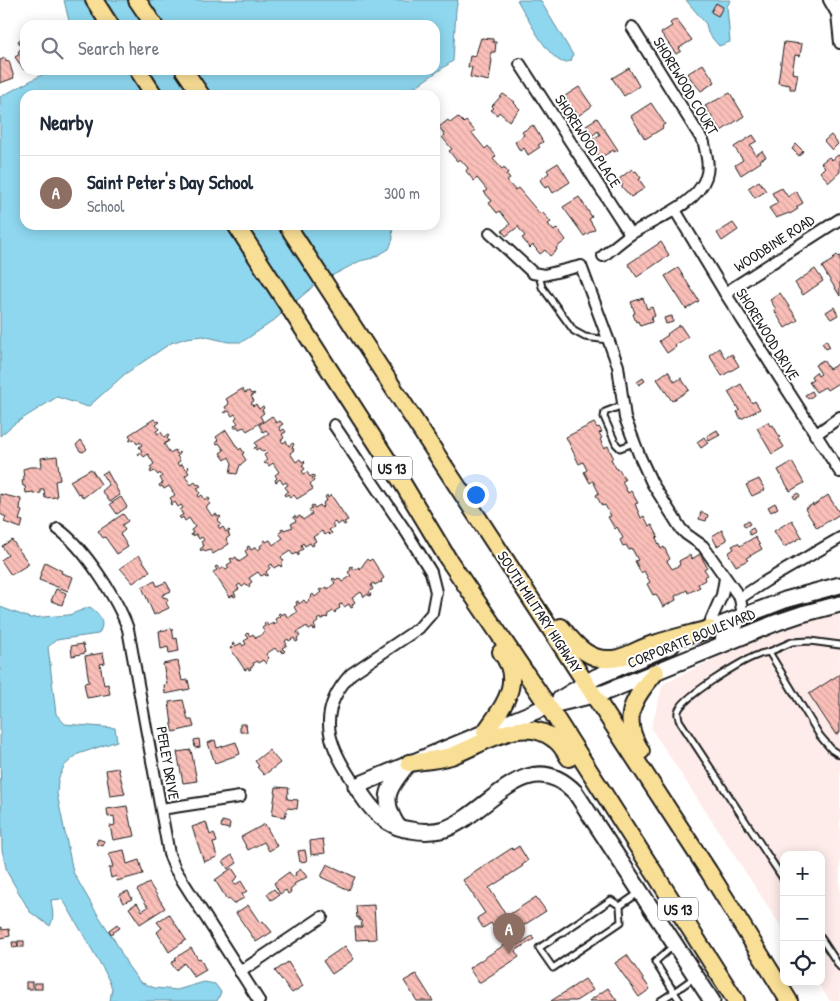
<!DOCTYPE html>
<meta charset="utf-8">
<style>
:root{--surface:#fff;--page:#f6f6f7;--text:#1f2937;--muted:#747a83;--line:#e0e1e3;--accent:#7c3aed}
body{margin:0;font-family:"Patrick Hand",sans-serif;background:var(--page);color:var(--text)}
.controls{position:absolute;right:15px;bottom:15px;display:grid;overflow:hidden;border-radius:10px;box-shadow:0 2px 12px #0003}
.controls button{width:45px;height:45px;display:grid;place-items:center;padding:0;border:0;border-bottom:1px solid var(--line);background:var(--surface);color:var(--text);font:25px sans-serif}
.you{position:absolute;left:475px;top:494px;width:18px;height:18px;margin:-12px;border:4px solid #fff;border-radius:50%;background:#1a73e8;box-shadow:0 0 0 8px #1a73e833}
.badge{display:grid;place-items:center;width:32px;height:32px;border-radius:50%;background:var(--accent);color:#fff;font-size:16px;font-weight:700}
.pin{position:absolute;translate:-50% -41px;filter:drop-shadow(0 1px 2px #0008)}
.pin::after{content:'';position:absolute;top:26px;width:18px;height:15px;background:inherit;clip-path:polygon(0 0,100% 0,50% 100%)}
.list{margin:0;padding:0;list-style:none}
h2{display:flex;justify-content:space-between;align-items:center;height:65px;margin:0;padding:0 20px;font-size:21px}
h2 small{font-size:16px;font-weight:400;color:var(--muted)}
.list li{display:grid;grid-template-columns:32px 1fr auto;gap:15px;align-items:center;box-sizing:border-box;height:75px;padding:0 20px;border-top:1px solid var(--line)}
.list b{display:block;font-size:19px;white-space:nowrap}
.list p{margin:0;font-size:16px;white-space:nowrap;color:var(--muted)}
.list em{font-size:16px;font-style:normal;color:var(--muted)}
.icon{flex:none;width:28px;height:28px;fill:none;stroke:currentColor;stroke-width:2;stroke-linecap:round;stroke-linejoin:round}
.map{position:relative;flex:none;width:840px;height:1001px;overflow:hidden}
.search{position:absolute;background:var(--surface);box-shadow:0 2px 12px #0003;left:20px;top:20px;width:420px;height:55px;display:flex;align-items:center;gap:12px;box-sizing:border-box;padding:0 18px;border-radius:15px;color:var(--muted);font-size:19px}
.panel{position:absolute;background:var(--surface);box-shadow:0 2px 12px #0003;left:20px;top:90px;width:420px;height:140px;border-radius:15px}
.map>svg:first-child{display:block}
</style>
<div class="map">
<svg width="840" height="1001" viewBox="0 0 840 1001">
<defs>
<pattern id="building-back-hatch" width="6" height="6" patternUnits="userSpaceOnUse" patternTransform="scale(1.25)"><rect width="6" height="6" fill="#fbbfb9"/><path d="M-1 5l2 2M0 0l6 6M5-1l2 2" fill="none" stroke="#d7a49e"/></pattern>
</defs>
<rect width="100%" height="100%" fill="#fff"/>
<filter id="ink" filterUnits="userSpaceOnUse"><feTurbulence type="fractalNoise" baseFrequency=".02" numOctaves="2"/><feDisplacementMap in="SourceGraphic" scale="10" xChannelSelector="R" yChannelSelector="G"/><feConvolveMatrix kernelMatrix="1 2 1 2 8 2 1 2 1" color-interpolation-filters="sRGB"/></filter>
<g filter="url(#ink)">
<!-- built -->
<path fill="#feecea" d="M840 615V1001H830L817 982H821V855H784V931L651 728 663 684 761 636 830 616Z"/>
<!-- water -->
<g fill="#8ed7ef" stroke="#608c9b">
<path d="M64 0H458L456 9 453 61 403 95H25V225H392L393 239 389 249 373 258 360 261 316 284 272 322 242 342H228L203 336 186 338 171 343 125 374 88 407 57 397 14 424 0 436V97L51 70H435V25H70Z"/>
<path d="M517 0H540L573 55 571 61C566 62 564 63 560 61 545 53 526 15 517 0Z"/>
<path d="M686 0H731L727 6 730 42 719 46 708 33 706 24Z"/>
<path d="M0 607 30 618 69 615 90 607C99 613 107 623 98 634L56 640 48 647 56 714 65 724 115 728 117 741 78 754 64 766 58 780 57 794 73 872 93 907 115 941 128 966 140 982 155 988 177 990 204 982 215 984 221 992 217 1001H110L112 988 105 972 65 903 61 899 51 900C52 909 55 917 50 926L30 912 7 872 2 850 0 749Z"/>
</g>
<!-- building -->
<g fill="url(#building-back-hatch)" stroke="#1c1c1c">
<path d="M716 3 723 7 718 16 711 12Z"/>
<path d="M676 19 692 40 679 48 681 51 676 54 661 33 672 26 670 23Z"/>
<path d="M25 36V69L24 70 15 57 20 54 18 52 22 47 18 41Z"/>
<path d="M481 38 493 39V42H496L495 52H491V59L492 60 489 81 470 77 472 67H468L470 56 475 57Z"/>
<path d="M784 42 802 44 800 56 795 55 792 73 798 74 795 89H790V85L778 83Z"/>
<path d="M5 58 6 62 9 61 14 78 0 83V60Z"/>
<path d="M703 64 715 82 701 91 687 74Z"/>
<path d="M629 68 639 86 624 96 612 78Z"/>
<path d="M579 87 592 106 578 116 565 96Z"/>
<path d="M730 93 744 116 721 131 705 106Z"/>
<path d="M503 94 515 102 514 103 520 109 509 121 499 112 497 115 491 110 494 108 492 106Z"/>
<path d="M651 103 665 124 662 126 663 128 645 139 631 116Z"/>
<path d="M458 117 464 123 466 121 475 131 472 133 485 149 488 146 496 156 493 159 502 169 504 167 508 173 506 174 510 179 507 181 515 190 518 188 540 214 542 212 551 222 548 224 554 231 557 228 566 240 556 248 557 250 550 256 545 250 540 254 533 245 530 248 522 238 525 236 518 227 519 226 506 236 502 231 510 224 500 211 497 213 489 203 492 201 484 192 487 190 477 178 474 181 466 171 468 168 460 159 457 161 449 151 452 149 442 137 445 135 439 127 448 120 450 123Z"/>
<path d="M597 118 618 150 614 152 613 150 600 158 589 141 600 135 598 131 593 135 586 125Z"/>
<path d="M533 125 543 142 538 145 540 147 528 155 524 148 520 151 515 142 524 135 522 132Z"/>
<path d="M753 135 757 141 750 145 756 155 762 151 766 157 760 160 761 162 741 175 735 165 743 160 734 147Z"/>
<path d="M831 135 838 144 832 150 824 141Z"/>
<path d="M796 144 803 151 799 156 792 149Z"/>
<path d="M838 155 840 156V172L829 182 820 172 825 167 821 163 829 157 832 160Z"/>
<path d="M558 163 570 182 553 193 549 186 545 188 540 180 549 173 547 170Z"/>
<path d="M632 169 634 172 636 171 641 178 639 179 645 188 631 197 621 186 623 185 619 179Z"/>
<path d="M759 181 766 191 755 198 748 188Z"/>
<path d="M782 188 788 197 796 191 803 203 796 207 798 209 790 214 789 213 776 218 769 208 778 203 772 193Z"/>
<path d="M579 197 592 217 589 219 595 229 584 236 563 207Z"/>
<path d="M733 223 738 230 722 241 717 233Z"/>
<path d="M661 242 669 255 637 277 628 264Z"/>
<path d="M837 255 838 257 840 256V296L822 267 834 259 833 258Z"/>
<path d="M678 268 699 301 686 309 665 276Z"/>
<path d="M815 269 823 281 803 295 795 283Z"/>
<path d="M780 293 798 320 785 328 774 310 776 309 770 300Z"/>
<path d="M643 298 647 309 652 307 655 316 651 318 652 322 640 326 638 321 636 322 633 314 635 313 631 302Z"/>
<path d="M834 307 838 315 831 319 826 312Z"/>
<path d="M672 316 673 322 666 324 664 318Z"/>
<path d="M680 325 688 337 675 345 676 347 667 353 659 341 668 335 667 334Z"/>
<path d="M826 340 830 347 826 349 822 343Z"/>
<path d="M719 348 725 358 732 354 739 366 722 376 709 355Z"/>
<path d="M823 360 829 369 838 364 840 368V382L827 390 825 387 816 392 809 382 813 380 811 376 816 372 818 376 821 374 815 365Z"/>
<path d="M668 371 675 382 681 378 689 390 672 401 657 379Z"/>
<path d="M643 378 645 381 639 385 637 382Z"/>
<path d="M741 384 752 403 755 401 760 409 741 419 737 412 739 410 728 392Z"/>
<path d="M242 389 245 393 249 391 251 394 254 393 255 394 251 396 254 401 251 403 253 406 256 404 259 409 263 406 264 408 262 410 264 413 260 416 263 421 247 431 244 427 239 429 237 426 235 428 234 426 238 423 235 419 237 417 235 414 232 416 229 411 225 413 224 412 227 410 225 407 229 404 226 399Z"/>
<path d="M812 391 814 395 808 399 805 395Z"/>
<path d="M272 416 276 423 280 421 283 424 279 427 281 431 284 429 286 432 282 434 284 438 281 440 283 443 286 441 289 446 293 443 294 445 292 447 294 450 290 453 296 462 300 459 302 462 304 461 305 462 302 465 305 469 302 471 304 474 307 472 310 477 313 475 315 477 312 478 314 481 310 484 313 489 297 499 294 495 290 498 288 494 285 496 284 494 288 491 285 487 288 485 286 482 283 484 280 479 276 482 275 480 277 478 275 475 279 472 273 463 269 466 267 463 265 464 264 462 267 460 264 455 267 453 265 451 262 452 259 448 256 450 254 448 257 447 255 443 269 434 266 430 263 432 259 425Z"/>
<path d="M154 419 156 422 158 421 160 422 156 425 159 429 156 431 158 434 161 432 164 437 168 435 169 436 167 438 169 441 164 444 170 453 175 450 177 454 179 452 180 454 177 456 180 461 177 463 179 466 182 464 185 469 188 466 189 468 187 470 189 473 185 476 191 485 195 482 197 485 199 484 201 486 197 488 200 493 198 495 199 497 202 495 205 500 209 498 210 500 208 501 210 504 206 507 212 516 216 514 218 517 220 516 221 517 218 520 221 524 218 526 220 529 223 527 226 532 229 530 230 531 228 533 230 536 226 539 229 544 213 554 210 550 205 552 203 549 201 551 200 549 204 546 201 542 204 540 202 537 199 539 196 534 192 536 191 534 193 533 191 530 195 527 189 518 185 521 183 517 181 519 179 517 183 515 180 510 183 508 181 505 178 507 175 502 171 505 170 503 172 501 170 498 175 495 169 486 164 489 162 486 160 487 159 485 163 483 160 478 162 477 160 473 158 475 154 471 151 473 150 471 152 470 150 467 154 464 148 454 144 457 142 454 139 455 138 454 142 451 139 447 142 445 140 442 137 444 134 439 130 441 129 440 131 438 129 435Z"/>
<path d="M768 422 770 426 773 425 780 438 779 439 784 447 772 454 757 428Z"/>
<path d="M594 423 597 428 599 427 602 432 599 433 602 438 600 439 604 448 608 446 613 457 611 459 617 470 619 469 625 480 622 482 628 493 631 491 638 503 635 504 641 518 644 516 649 526 652 525 658 536 656 538 661 549 664 547 670 559 667 561 672 569 680 565 679 561 690 555 692 559 700 554 707 567 704 569 708 575 704 577 705 580 698 584 700 587 688 593 687 590 675 596 676 600 663 607 656 594 653 595 647 584 650 582 644 571 641 573 635 561 638 560 632 549 629 550 626 545 623 546 620 540 623 538 617 527 615 529 608 517 611 516 605 505 602 506 596 495 599 493 593 481 590 483 584 472 587 470 583 462 579 464 566 437Z"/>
<path d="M226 430 239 450 241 448 244 453 242 454 246 460 240 465 237 474 230 473 232 463 229 457 225 460 220 453 224 450 219 443 217 444 216 442 218 440 216 437Z"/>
<path d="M717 430 720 435 709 441 707 436Z"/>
<path d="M704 437 708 443 701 448 697 442Z"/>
<path d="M81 440 87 449 83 452 80 451 76 445Z"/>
<path d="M57 456 60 480 55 481 57 497 45 498 44 489H41V493L33 494V492L26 493 25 486H23L22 481 24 480 23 469 30 467H42L41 458Z"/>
<path d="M792 462 804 483 790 491 778 470Z"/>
<path d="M91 469 101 484 83 498 80 493 78 494 70 481Z"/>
<path d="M107 471 120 495 110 502 102 491 109 485 102 474Z"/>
<path d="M759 479 765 490 752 496 746 485Z"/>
<path d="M798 493 800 496 795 499 793 496Z"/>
<path d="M0 494 21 499 20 510 22 511 19 520 23 521 21 528 4 522 6 517 0 514Z"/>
<path d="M327 495 328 498 331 495 348 520 344 522 346 524 344 525 342 522 337 525 335 522 332 524 334 527 329 530 332 533 330 535 328 533 325 535 322 531 313 537 316 541 313 543 314 545 312 546 310 543 305 546 303 543 301 545 303 549 298 552 300 554 298 556 297 553 293 555 290 551 281 557 284 561 281 564 282 566 281 567 279 565 274 568 272 564 269 566 270 568 266 572 268 575 266 576 265 574 261 576 258 572 249 578 252 582 249 584 250 586 249 588 246 584 242 587 240 584 237 586 239 589 234 592 236 596 234 597 233 595 230 597 213 572 217 570 215 567 217 566 220 570 224 567 226 570 229 568 227 565 232 562 230 559 231 558 233 559 236 557 239 562 248 556 245 551 248 549 247 547 249 546 251 550 256 547 258 550 261 548 260 546 264 543 263 541 265 540 266 542 270 540 273 545 283 538 279 533 282 531 281 529 283 528 284 530 293 527 291 524 296 521 293 517 295 516 296 518 300 516 303 520 312 514 309 510 312 508 311 506 313 505 315 508 320 505 322 508 324 506 323 503 327 500 325 497Z"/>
<path d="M828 495 840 514 817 528 805 509 813 504V506Z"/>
<path d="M121 497 127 507 117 514 110 504Z"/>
<path d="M775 503 778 508 771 512 768 507Z"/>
<path d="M701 512 708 515 706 521 699 519Z"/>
<path d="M123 514 128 521 122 525 125 530 120 534 128 547 117 554 105 537 103 538 98 531Z"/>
<path d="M792 520 802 537 784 547 774 531Z"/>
<path d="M748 521 750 524 745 527 743 523Z"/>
<path d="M753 528 755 532 750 535 748 531Z"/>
<path d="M722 530 727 540 717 546 712 536Z"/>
<path d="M755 537 762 549 746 558 748 560 736 566 728 553 734 549 732 546 738 543 740 546Z"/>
<path d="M12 540 29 564 11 575 1 560 8 555 2 546Z"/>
<path d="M139 555 150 571 133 583 120 568Z"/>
<path d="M367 559 369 561 372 559 384 578 381 580 382 582 381 583 380 582 375 585 374 583 371 585 373 589 369 592 371 595 369 596 368 594 364 597 361 592 352 598 355 602 352 605 353 607 351 608 349 604 344 607 342 604 339 605 340 608 335 611 336 612 335 613 333 611 327 615 328 617 327 618 326 617 321 620 320 618 317 620 318 622 314 625 316 629 314 630 313 628 309 630 307 626 297 632 300 636 297 638 298 641 296 642 294 638 289 641 288 639 285 641 287 645 282 648 285 651 283 653 281 650 278 652 275 648 266 654 269 658 266 661 267 663 266 664 263 660 258 663 257 661 253 663 254 665 250 668 251 669 249 670 248 668 245 670 230 648 234 646 232 644 234 643 236 646 241 643 243 646 246 644 244 641 249 638 246 635 248 633 250 636 253 634 256 638 265 632 262 628 265 626 264 623 266 622 268 626 273 623 274 625 277 623 275 619 280 616 278 614 280 613 281 615 285 613 288 618 297 612 294 607 297 605 296 602 298 601 299 604 304 600 306 603 309 601 308 600 312 597 311 596 313 594 315 597 321 592 319 590 321 589 322 590 327 587 328 589 335 583 332 579 334 578 335 580 339 578 342 582 351 576 348 572 351 570 350 567 352 566 354 570 359 567 360 569Z"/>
<path d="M45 562 62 571 61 573 73 577 68 591 39 580Z"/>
<path d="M155 581 157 586 166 582 171 591 162 595 163 597 167 598 168 600 166 603 169 608 154 615 142 587Z"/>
<path d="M56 589 66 593 62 605 51 601Z"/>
<path d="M172 629 174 639 177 638 179 651 169 653 168 647 161 649 159 631Z"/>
<path d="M83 644 85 653 72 656 71 646Z"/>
<path d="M103 653 105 663 100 664 104 685 108 684 110 694 87 698 84 683 89 682 85 656Z"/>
<path d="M178 661 182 681 188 680 190 689 165 694 164 685 167 684 163 664Z"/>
<path d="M840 674V732L836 735 809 694Z"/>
<path d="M183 700 188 720H192L194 727 173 732 169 702Z"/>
<path d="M240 724H246L247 732H240Z"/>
<path d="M199 739 200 747 195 748 194 740Z"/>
<path d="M215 740 217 748 236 742 240 754 215 763 208 743Z"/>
<path d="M191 750 197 781 183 783 177 752Z"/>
<path d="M269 750 280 763 264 775 257 767 259 766 255 761Z"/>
<path d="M118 768 125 794 110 796 106 770Z"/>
<path d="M276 787 289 788 287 799 298 800 297 809 287 808 285 817 272 815Z"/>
<path d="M127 806 131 827H133L135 836 113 840 110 826 115 825 114 816 108 817 107 809Z"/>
<path d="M222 821 230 823 229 829 221 827Z"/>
<path d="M206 822 210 835 214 833 217 842 213 843 217 857 204 862 192 827Z"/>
<path d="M265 824 277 846 269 851 264 842 248 850 241 837Z"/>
<path d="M98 839 104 841 103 846 96 844Z"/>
<path d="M323 839 325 853 311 855 310 841Z"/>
<path d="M519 846 528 861 522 865 523 866 489 888 507 916 536 897 546 911 510 934 518 945 532 936 534 939 515 951 519 957 479 983 469 968 509 942 514 947 507 936 502 940 491 923 483 928 477 918 485 913 463 880 512 848 513 850Z"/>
<path d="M124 850 127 864 139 860 143 874 117 881 116 876 111 878 109 868 113 867 109 853Z"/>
<path d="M305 850 307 861 300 862 298 851Z"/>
<path d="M232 855 237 863 228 869 223 861Z"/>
<path d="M327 864 355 877 349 890 321 877Z"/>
<path d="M232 868 238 877 233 881 235 885 241 881 247 891 242 894 244 898 233 904 230 899 228 900 226 898 215 880Z"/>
<path d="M301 869 307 877 294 884 295 886 290 890 291 892 288 894 286 890 280 894 274 883 289 872 293 877 296 875 295 873Z"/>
<path d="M149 883 165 908 140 924 129 908 137 903 142 911 148 907 137 890Z"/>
<path d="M274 889 279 895 271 900 267 894Z"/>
<path d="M128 891 132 899 123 903 119 895Z"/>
<path d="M248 905 260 923 263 921 272 932 256 942 236 913Z"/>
<path d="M374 905 376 939 356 940 355 927H362L361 920H359V917L357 918 356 906Z"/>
<path d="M169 914 186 940 169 952 157 932 162 928 157 922Z"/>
<path d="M117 924 120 928 111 934 109 930Z"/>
<path d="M2 927V930L9 929 10 936 0 938V928Z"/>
<rect x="18" y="941" width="6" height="6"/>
<path d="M12 942H17L18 947 13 948Z"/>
<path d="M345 946 354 959 332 974 323 961Z"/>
<path d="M191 948 198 959 200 958 206 970 194 977 184 963 176 970 171 963 176 960 175 958Z"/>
<path d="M627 955 650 989 639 997 615 963Z"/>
<path d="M288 962 303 986 292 993 275 971Z"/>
<path d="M416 974 433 1001H417L404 981Z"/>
<path d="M585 979 593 990 576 1001H551Z"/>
<rect x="26" y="982" width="6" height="7"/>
<rect x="34" y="983" width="8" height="6"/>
<path d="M608 988 617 1001H589Z"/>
</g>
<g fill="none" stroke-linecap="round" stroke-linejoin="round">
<!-- lane casing -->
<g stroke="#1c1c1c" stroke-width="9">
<g id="lane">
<path d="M539 275 542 287 574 331 585 337 608 340"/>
<path d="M623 405 605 412 604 417 616 444 620 448 634 443"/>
<path d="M769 652 792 642 810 641 840 645"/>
<path d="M784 880 679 720C679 717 677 714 678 712 680 698 743 660 758 655 761 653 765 653 769 652L820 736 832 750 840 755"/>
<path d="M611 900 620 906 621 922 553 968 539 948Z"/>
<path d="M620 906 640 892"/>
<path d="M821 938 840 967"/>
<path d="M660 1001 674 992 655 962 674 945"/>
<path d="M680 1001 674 992 695 977"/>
</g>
</g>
<!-- street casing -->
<g stroke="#1c1c1c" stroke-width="14">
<g id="street">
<path d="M829 0 837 14"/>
<path d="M840 0 837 14 840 43"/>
<path d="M520 64 630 234"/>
<path d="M675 210 725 293 840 472"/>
<path d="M490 233 533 273 544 275 581 266 618 366 625 418 640 457 652 483 681 529 686 534 703 546 740 598 743 616 735 630 721 638"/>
<path d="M603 256C612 249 621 241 631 234 654 219 696 206 706 177 710 166 706 154 704 143L632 27"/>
<path d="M725 293 840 219"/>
<path d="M334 425 407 533 431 572 436 592 432 613 419 628 351 674C314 714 329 747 356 786"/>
<path d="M815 435 840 417"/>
<path d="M58 529C84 547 118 600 128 629L169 854 175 869 259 1001"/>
<path d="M740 598 766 581 840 538"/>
<path d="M709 629 711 620 722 595 725 578"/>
<path d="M161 809 240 797"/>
<path d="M240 972 322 917"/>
</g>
</g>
<!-- secondary casing -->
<g stroke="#1c1c1c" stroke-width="19">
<g id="secondary">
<path d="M697 634 785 600 840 585"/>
<path d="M560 699 596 677 672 645"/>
<path d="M398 827C380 799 388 788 407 765"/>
<path d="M712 1001 575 792C527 743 489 813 445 829 434 832 422 832 411 830 400 829 389 824 380 816 370 808 363 797 356 786L548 706 606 692 778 622 802 614 840 604"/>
</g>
</g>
<!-- primary casing -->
<g stroke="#1c1c1c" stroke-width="20">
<g id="primary">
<path d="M94 0 110 25"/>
<path d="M137 0 154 25"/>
<path d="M138 70 154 95"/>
<path d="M184 70 201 95"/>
<path d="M236 225 403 484 448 559 548 706 736 1001"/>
<path d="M287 225 709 872 789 1001"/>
<path d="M561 627C576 646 591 664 618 658 630 655 642 647 654 644 672 638 691 634 709 629"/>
<path d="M485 732C498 714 518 690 509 666 507 661 504 656 501 652"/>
<path d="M641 751C620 718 633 698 656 672"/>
<path d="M409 763C422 761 438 760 451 756 482 745 523 713 555 740 561 744 565 752 569 758"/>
</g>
</g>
<!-- lane -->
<use href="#lane" stroke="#fff" stroke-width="5"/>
<!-- street -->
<use href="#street" stroke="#fff" stroke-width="10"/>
<!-- secondary -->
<use href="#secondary" stroke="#fff" stroke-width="15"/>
<!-- primary -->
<use href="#primary" stroke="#f9df96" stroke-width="16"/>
</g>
</g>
<g text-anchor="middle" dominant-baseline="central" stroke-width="4" stroke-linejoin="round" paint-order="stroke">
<!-- shield labels -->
<g fill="#fff" stroke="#606060" stroke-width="1">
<rect x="372" y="456.5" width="40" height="23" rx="4"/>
<rect x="658" y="897.5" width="40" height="23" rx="4"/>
</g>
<g font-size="14" font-weight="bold" fill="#1c1c1c">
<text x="392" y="468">US 13</text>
<text x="678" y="909">US 13</text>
</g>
<!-- street labels -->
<g font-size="15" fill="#1c1c1c" stroke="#fff">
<text transform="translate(686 86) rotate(59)">SHOREWOOD COURT</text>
<text transform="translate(588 141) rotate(57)">SHOREWOOD PLACE</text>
<text transform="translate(774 243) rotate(-33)">WOODBINE ROAD</text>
<text transform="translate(768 334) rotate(58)">SHOREWOOD DRIVE</text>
<text transform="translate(540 612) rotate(57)">SOUTH MILITARY HIGHWAY</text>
<text transform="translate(691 638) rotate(-22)">CORPORATE BOULEVARD</text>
<text transform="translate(168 763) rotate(80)">PEFLEY DRIVE</text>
</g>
</g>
</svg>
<div class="controls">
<button>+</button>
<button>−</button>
<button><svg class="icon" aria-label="locate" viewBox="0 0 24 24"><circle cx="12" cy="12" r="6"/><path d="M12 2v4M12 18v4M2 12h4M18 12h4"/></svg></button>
</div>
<div class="you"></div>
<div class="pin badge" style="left:509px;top:954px;background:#8d6e63">A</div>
<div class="search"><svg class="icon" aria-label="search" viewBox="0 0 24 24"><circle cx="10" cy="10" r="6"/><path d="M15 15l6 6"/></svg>Search here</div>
<section class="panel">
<h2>Nearby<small></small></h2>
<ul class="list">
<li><span class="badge" style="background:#8d6e63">A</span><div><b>Saint Peter's Day School</b><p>School</p></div><em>300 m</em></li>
</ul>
</section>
</div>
